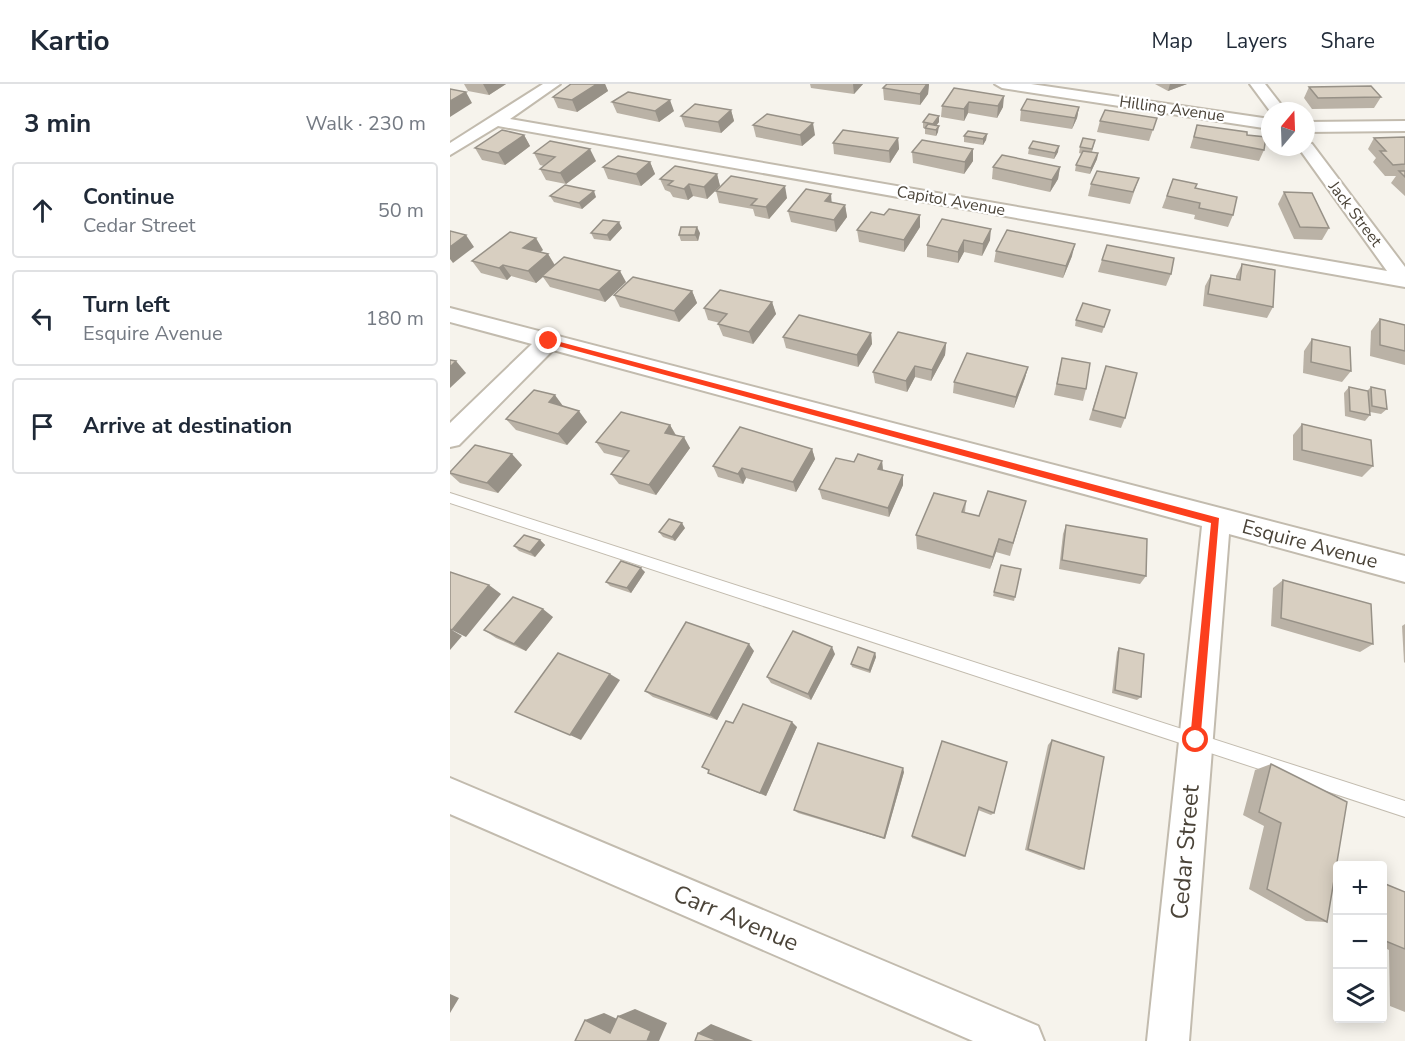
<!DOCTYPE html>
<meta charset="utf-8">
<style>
:root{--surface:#fff;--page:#f6f6f7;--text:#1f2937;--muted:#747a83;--line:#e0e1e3}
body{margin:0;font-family:"Nunito Sans",sans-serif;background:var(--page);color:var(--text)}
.controls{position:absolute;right:18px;bottom:18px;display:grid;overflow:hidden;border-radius:6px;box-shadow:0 3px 15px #0003}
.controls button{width:54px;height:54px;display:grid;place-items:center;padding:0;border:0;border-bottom:2px solid var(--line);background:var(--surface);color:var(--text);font:30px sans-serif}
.compass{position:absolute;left:811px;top:18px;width:54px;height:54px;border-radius:50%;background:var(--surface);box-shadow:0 3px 15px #0003;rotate:19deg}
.stop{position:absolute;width:18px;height:18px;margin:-14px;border:4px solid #fc3f1d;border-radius:50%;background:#fff}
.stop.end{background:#fc3f1d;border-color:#fff;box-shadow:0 2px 6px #0008}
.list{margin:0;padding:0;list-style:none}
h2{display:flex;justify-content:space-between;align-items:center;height:78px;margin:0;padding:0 24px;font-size:26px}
h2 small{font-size:20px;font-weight:400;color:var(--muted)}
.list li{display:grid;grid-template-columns:39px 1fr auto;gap:18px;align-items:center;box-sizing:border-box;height:96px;margin:0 12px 12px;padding:0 12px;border:2px solid var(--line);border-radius:6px}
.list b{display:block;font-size:22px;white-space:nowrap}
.list p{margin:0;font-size:20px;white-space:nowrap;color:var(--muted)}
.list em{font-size:20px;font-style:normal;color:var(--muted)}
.icon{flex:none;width:33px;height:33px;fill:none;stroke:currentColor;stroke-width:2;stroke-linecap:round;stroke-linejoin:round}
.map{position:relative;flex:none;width:955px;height:957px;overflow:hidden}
header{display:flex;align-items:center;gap:36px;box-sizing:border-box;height:84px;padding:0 30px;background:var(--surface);border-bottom:2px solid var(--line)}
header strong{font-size:28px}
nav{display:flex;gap:33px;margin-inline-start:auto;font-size:21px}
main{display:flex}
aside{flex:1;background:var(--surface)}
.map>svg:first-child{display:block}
</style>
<header>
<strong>Kartio</strong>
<nav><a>Map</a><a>Layers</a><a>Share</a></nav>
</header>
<main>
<aside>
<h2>3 min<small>Walk · 230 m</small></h2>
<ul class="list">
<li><svg class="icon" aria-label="ahead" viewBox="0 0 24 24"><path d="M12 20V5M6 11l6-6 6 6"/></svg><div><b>Continue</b><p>Cedar Street</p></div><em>50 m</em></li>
<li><svg class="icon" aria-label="left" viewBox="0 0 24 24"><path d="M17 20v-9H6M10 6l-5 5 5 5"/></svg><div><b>Turn left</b><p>Esquire Avenue</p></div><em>180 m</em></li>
<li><svg class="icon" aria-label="arrive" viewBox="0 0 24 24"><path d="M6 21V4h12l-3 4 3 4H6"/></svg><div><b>Arrive at destination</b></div></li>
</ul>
</aside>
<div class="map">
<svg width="955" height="957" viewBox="0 0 955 957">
<rect width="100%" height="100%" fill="#f6f3ec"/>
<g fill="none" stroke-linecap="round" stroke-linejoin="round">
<!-- service casing -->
<g stroke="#c2bbae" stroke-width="2">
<path id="service" d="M0 409 955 717V733L0 419Z"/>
</g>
<!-- minor casing -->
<g stroke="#c2bbae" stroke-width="4">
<g id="minor">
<path d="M93 0H110L60 35 937 187 848 63H856V58L862 60 955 183V203L48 42 0 71V59Z"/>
<path d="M545 0H581L820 35V45L552 4Z"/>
<path d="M800 0H815L836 27H820Z"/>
<path d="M955 37V47L856 48V38Z"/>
<path d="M0 224 955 472V498L779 450 739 957H697L752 442 103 266 9 361 0 363V339L82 260 0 238Z"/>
<path d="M0 694 588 942 594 957H523L0 730Z"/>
</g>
</g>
<!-- service -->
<use href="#service" fill="#fff" fill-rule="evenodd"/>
<!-- minor -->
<use href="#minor" fill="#fff" fill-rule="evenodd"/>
</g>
<!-- wall -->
<g fill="#bab2a6">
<path d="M14 0H56L39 11 18 7Z"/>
<path d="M121 0H155L158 7 127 28 108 24 103 13Z"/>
<path d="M360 0H413L404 10 361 4Z"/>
<path d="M437 0H479L478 10 470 21 434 16 433 4Z"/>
<path d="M705 0H737L718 7Z"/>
<path d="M859 3 931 13 924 24 862 25 854 14Z"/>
<path d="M504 4 553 23 547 34 518 29 514 37 491 33 492 22Z"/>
<path d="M162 18 224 27 209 38 167 29Z"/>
<path d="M629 23 627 34 622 45 570 37 571 26Z"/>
<path d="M281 26 284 37 271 49 235 43 231 32Z"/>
<path d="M707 34 699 57 647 48 650 37Z"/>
<path d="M473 38H489L486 42 488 48 486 52 475 50V44H473Z"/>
<path d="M303 41 365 51 352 62 306 53Z"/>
<path d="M747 41 797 51 814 66 809 77 740 64Z"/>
<path d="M537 50 536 56 533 61 514 58V52Z"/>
<path d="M74 51 80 62 55 81 32 76 25 64Z"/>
<path d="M955 53V112L941 99 946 92H935L923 78 926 74 918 65 924 54Z"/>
<path d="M448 54 449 65 440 79 384 70 383 59Z"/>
<path d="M645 56 642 68 648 69 647 75 640 90 625 87 626 81 632 70 629 69 630 63Z"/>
<path d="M579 64 608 68 604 75 578 70Z"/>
<path d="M523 65V77L514 90 463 79 462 68Z"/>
<path d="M84 69 146 77 116 100 96 96 90 85 94 82 90 81Z"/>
<path d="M200 78 205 90 191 102 158 95 153 83Z"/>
<path d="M543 83H610L608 95 600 108 542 95Z"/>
<path d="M267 90 270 102 257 115 243 112 238 116 223 113 220 108 215 106 210 95Z"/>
<path d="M689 94 680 120 638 112 641 100Z"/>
<path d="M723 95 745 104 783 131 778 143 744 135 745 131 712 124Z"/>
<path d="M266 107 337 114 319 135 305 132 303 125 269 119Z"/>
<path d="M834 108 879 144 872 156 844 155 828 120Z"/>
<path d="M100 112 146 113 132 125 104 118Z"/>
<path d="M382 119 395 121 397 133 386 148 341 138 338 127Z"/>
<path d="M492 135 540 156 532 172 514 168 508 179 477 173V161Z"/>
<path d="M470 143 454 168 409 158 407 146Z"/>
<path d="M172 144 160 157 144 155 141 149Z"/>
<path d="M250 149 248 157H231L229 151Z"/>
<path d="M657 161 721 190 716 202 648 188Z"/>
<path d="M93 166 90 168 98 170 105 181 176 198 155 218 100 203 93 193 86 199 61 192 57 196 31 189 22 177Z"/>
<path d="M546 167 622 172 613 194 544 178Z"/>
<path d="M792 180 823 223 817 234 753 222 755 202 761 191 786 195V192Z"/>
<path d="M242 207 247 219 229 238 170 223 164 211Z"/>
<path d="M322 218 326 230 303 260 273 252 268 240 270 239 258 236 254 224Z"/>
<path d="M660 226 652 249 625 242 626 236Z"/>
<path d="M930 235 955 241V281L920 272 921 247Z"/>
<path d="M421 249 422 260 408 283 336 264 333 253Z"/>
<path d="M862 255 901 287 892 298 853 289 854 267Z"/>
<path d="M496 259 495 271 481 297 465 293 457 308 425 299 423 288Z"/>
<path d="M612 274 636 305 633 317 604 311Z"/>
<path d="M656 282 675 334 671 344 639 336Z"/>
<path d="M578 283 575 294 564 324 503 309 504 298Z"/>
<path d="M899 303 917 307 921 303 937 325 931 330 920 328V331L915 337 895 332 894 309Z"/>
<path d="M113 322 137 338 117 361 66 346 56 335Z"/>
<path d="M852 340 923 382 912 393 843 376V351Z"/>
<path d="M220 341 226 351 240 364 206 411 169 400 161 390 174 374 154 369 146 358Z"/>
<path d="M362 365 365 375 346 408 296 394 293 400 268 393 263 382Z"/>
<path d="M432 377 433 386 453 391V401L439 433 372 415 369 405 404 378Z"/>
<path d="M72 381 48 409 10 399 0 390V388Z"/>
<path d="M516 417 515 429 529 432 576 417 560 472 546 468 540 485 467 465 466 451Z"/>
<path d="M616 441 696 492 690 500 609 485 613 450Z"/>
<path d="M235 444 225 457 213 453 209 448Z"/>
<path d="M90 456 95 461 85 473 69 467 64 462Z"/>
<path d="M551 481 571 485 564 517 543 512Z"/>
<path d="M195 488 181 509 160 502 156 498Z"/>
<path d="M833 496 923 560 910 568 821 542 823 504Z"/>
<path d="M103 533 76 567 46 554 34 546Z"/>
<path d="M955 540V579L954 578 952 542Z"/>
<path d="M669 564 691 613 687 616 662 609 667 568Z"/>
<path d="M304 567 267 636 203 613 195 607Z"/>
<path d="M425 569 426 573 420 589 402 583 401 580Z"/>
<path d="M385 570 361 616 321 599 317 593Z"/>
<path d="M283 639 347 643 316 712 265 692 258 689 259 687 252 683Z"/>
<path d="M602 656 634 785 629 786 575 766 598 661Z"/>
<path d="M492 657 544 729 541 731 528 726 515 772 514 773 462 754V752Z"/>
<path d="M821 680 877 838 856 837 799 805 814 742 793 731 805 686Z"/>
<path d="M454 688 435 755 348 729 344 726Z"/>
<path d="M933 799 955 808V928L940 922 939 866 933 863Z"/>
</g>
<!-- shaded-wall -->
<g fill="#979187">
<path d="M33 0H56L39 11Z"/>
<path d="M147 0H155L158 7 127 28 122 16Z"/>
<path d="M403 0H413L404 10Z"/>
<path d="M477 0H479L478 10 470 21V10Z"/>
<path d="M720 0H737L718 7Z"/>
<path d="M16 8 22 19 0 33V17Z"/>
<path d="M554 12 553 23 547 34 548 22Z"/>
<path d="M220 16 224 27 209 38 205 27Z"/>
<path d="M519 18 518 29 514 37V25Z"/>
<path d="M629 23 627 34 622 45 625 34Z"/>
<path d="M281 26 284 37 271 49 268 38Z"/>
<path d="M489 32V38L483 45V40Z"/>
<path d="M363 39 365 51 352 62 350 51Z"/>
<path d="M489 42 488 48 486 52V46Z"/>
<path d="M537 50 536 56 533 61V55Z"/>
<path d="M74 51 80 62 55 81 48 69Z"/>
<path d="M448 54 449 65 440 79 439 67Z"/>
<path d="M609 62 608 68 604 75 605 69Z"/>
<path d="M140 65 146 77 116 100 110 89Z"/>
<path d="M523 65V77L514 90 515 78Z"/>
<path d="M648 69 647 75 640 90 641 84Z"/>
<path d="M200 78 205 90 191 102 186 90Z"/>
<path d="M610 83 608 95 600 108 602 96Z"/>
<path d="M267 90 270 102 257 115 254 103Z"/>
<path d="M239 100 243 112 238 116 234 105Z"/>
<path d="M335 102 337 114 319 135 316 123Z"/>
<path d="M144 107 146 113 132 125 129 119Z"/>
<path d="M381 110 382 122 375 117Z"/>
<path d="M395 121 397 133 386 148 384 136Z"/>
<path d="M470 131V143L454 168V156Z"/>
<path d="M169 138 172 144 160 157 157 151Z"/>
<path d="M247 143 250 149 248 157 245 151Z"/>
<path d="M541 145 540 156 532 172 533 160Z"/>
<path d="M16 151 24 163 3 179 0 175V163Z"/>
<path d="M86 154 93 166 81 176 73 164Z"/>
<path d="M514 156V168L508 179V168Z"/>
<path d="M625 160 622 172 613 194 616 182Z"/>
<path d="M98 170 105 182 86 199 78 187Z"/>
<path d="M53 181 61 192 57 196 49 184Z"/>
<path d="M170 187 176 198 155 218 149 206Z"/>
<path d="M242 207 247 219 229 238 224 227Z"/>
<path d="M322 218 326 230 303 260 299 248Z"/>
<path d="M421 249 422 260 408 283 407 271Z"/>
<path d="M496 259 495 271 481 297 482 286Z"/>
<path d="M6 277 16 289 0 304V283Z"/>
<path d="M465 282V293L457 308 456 297Z"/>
<path d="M578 283 575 294 564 324 566 313Z"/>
<path d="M105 311 113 322 99 318Z"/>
<path d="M129 327 137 338 117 361 108 350Z"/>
<path d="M220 341 226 352 215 349Z"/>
<path d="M234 353 240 364 206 411 199 401Z"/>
<path d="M362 365 365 375 346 408 343 398Z"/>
<path d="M62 370 72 381 48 409 37 399Z"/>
<path d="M432 377 433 387 428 385Z"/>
<path d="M292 384 296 394 293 400 288 390Z"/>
<path d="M453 391V401L439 433 438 424Z"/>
<path d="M232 439 235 444 225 457 222 453Z"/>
<path d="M549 455 546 468 540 485 543 473Z"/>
<path d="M90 456 95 461 85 473 80 468Z"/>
<path d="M191 484 195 488 181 509 177 504Z"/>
<path d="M39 501 51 510 16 553 2 546Z"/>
<path d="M93 525 103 533 76 567 64 560Z"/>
<path d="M0 545 12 552 0 566Z"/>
<path d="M299 560 304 567 267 636 260 631Z"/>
<path d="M382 563 385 570 361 616 358 610Z"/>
<path d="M425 569 426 573 420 589 419 586Z"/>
<path d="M160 590 170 596 131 656 120 651Z"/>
<path d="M342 638 347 643 316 712 310 709Z"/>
<path d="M453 684 454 688 435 755 434 754Z"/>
<path d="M0 910 9 914 0 929Z"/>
<path d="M185 925 217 939 209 957H197L168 932Z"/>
<path d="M154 929 178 940 160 949 135 936Z"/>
<path d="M261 940 303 957H268L248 949Z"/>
</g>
<!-- building -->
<g fill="#d8cfc1" stroke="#979187" stroke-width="1.5">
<path d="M121 0H147L122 16 103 13Z"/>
<path d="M437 0H477L470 10 433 4Z"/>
<path d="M921 2 931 13 868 14 859 3Z"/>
<path d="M504 4 554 12 548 22 519 18 514 25 492 22Z"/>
<path d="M0 5 16 8 0 17Z"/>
<path d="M178 8 220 16 205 27 162 18Z"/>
<path d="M577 15 629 23 625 34 571 26Z"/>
<path d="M245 20 281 26 268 38 231 32Z"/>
<path d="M655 26 707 34 703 46 650 37Z"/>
<path d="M317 30 363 39 350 51 303 41Z"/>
<path d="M479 30 489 32 483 40 473 38Z"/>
<path d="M478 40 489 42 486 46 475 44Z"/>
<path d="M747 41 797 48V51L816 53 814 66 744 53Z"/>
<path d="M52 46 74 51 48 69 25 64Z"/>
<path d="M393 46 448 54 439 67 383 59Z"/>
<path d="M518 47 537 50 533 55 514 52Z"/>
<path d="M955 53V80L943 81 930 67H936L924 54Z"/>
<path d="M633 54 645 56 642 65 630 63Z"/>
<path d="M472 56 523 65 515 78 462 68Z"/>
<path d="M100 57 140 65 110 89 90 85 105 73 84 69Z"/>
<path d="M583 57 609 62 605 69 579 64Z"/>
<path d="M633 67 648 69 641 84 626 81Z"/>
<path d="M552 71 610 83 602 96 543 83Z"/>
<path d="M168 72 200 78 186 90 153 83Z"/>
<path d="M225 82 267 90 254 103 239 100 234 105 218 101 223 97 210 95Z"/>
<path d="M647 87 689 94 683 108 641 100Z"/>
<path d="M949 87H955V93Z"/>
<path d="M281 92 335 102 316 123 301 121 307 115 266 107Z"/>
<path d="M723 95 747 100 745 104 787 113 783 131 749 124 750 119 717 112Z"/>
<path d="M115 101 144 107 129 119 100 112Z"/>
<path d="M356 105 381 110 375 117 395 121 384 136 338 127Z"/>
<path d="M834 108 862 109 879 144 850 143Z"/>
<path d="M439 125 470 131 454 156 407 146 421 128 434 131Z"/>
<path d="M492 135 541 145 533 160 514 156 508 168 477 161Z"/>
<path d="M153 136 169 138 157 151 141 149Z"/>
<path d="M231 143H247L245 151H229Z"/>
<path d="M557 146 625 160 616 182 546 167Z"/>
<path d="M0 147 16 151 0 163Z"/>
<path d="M60 148 86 154 73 164 98 170 78 187 53 181 49 184 22 177Z"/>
<path d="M657 161 724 174 721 190 652 176Z"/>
<path d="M114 173 170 187 149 206 92 192Z"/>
<path d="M792 180 825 186 823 223 758 210 761 191 790 196Z"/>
<path d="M183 193 242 207 224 227 164 211Z"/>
<path d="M270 206 322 218 299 248 268 240 277 230 254 224Z"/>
<path d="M633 219 660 226 654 243 626 236Z"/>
<path d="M349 231 421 249 407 271 333 253Z"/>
<path d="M930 235 955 241V267L930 261Z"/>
<path d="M448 248 496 259 482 286 465 282 456 297 423 288Z"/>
<path d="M862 255 900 263 901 287 861 278Z"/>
<path d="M517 269 578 283 566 313 504 298Z"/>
<path d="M612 274 640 279 636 305 607 300Z"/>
<path d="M0 276 6 277 0 283Z"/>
<path d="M656 282 687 289 675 334 643 326Z"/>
<path d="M899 303 918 307 920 331 900 327Z"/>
<path d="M921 303 935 306 937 325 922 322Z"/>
<path d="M84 306 105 311 99 318 129 327 108 350 56 335Z"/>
<path d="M171 328 220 341 215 349 234 353 199 401 161 390 179 367 146 358Z"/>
<path d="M852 340 921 356 923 382 852 366Z"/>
<path d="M290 343 362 365 343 398 292 384 288 390 263 382Z"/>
<path d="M25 361 62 370 37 399 0 389V388Z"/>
<path d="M408 370 432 377 428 385 453 391 438 424 369 405 386 374 404 378Z"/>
<path d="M538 407 576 417 563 459 549 455 543 473 466 451 484 409 516 417 512 428 529 432Z"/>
<path d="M219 435 232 439 222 453 209 448Z"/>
<path d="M616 441 697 455 696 492 612 476Z"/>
<path d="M74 451 90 456 80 468 64 462Z"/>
<path d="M171 477 191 484 177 504 156 498Z"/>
<path d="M551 481 571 485 565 513 544 508Z"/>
<path d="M0 488 39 501 2 546 0 545Z"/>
<path d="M833 496 921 520 923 560 831 534Z"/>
<path d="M63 513 93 525 64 560 34 546Z"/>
<path d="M236 538 299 560 260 631 195 607Z"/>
<path d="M343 547 382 563 358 610 317 593Z"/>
<path d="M408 563 425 569 419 586 401 580Z"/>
<path d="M669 564 694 570 691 613 665 606Z"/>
<path d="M108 569 160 590 120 651 65 628Z"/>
<path d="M293 620 342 638 310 709 258 689 259 686 252 683 276 637 283 639Z"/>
<path d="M602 656 654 673 634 785 578 765Z"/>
<path d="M492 657 557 678 544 729 529 723 515 772 462 752Z"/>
<path d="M368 659 453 684 434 754 344 726Z"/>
<path d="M821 680 897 718 877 838 817 805 831 739 809 728Z"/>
<path d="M933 799 955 808V865L933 856Z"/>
<path d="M168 932 201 947 197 957H125L135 936 160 949Z"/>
<path d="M248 949 268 957H245Z"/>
</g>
<!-- route -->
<path fill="#fc3f1d" d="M99 255 769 434 750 660 746 662 740 656 761 439 97 259V256Z"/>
<g text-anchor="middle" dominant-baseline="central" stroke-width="4.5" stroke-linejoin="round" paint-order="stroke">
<!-- far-street labels -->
<g font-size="16" fill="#4b4439" stroke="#fff">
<text transform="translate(722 25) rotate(8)">Hilling Avenue</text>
<text transform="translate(501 117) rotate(10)">Capitol Avenue</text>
<text transform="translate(905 130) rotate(53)">Jack Street</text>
</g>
<!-- street labels -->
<g font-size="20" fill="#4b4439" stroke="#fff">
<text transform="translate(860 460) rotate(15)">Esquire Avenue</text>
</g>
<!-- near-street labels -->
<g font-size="24" fill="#4b4439" stroke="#fff">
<text transform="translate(735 768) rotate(-85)">Cedar Street</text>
<text transform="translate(286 834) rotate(23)">Carr Avenue</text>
</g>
</g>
</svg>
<div class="controls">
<button>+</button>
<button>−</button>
<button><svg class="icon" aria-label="layers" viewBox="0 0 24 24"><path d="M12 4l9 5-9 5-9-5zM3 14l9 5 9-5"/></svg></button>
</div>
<svg class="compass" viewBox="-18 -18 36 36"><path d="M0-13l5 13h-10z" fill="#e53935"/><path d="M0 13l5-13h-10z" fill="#747a83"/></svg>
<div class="stop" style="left:746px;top:656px"></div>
<div class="stop end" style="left:99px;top:257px"></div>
</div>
</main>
